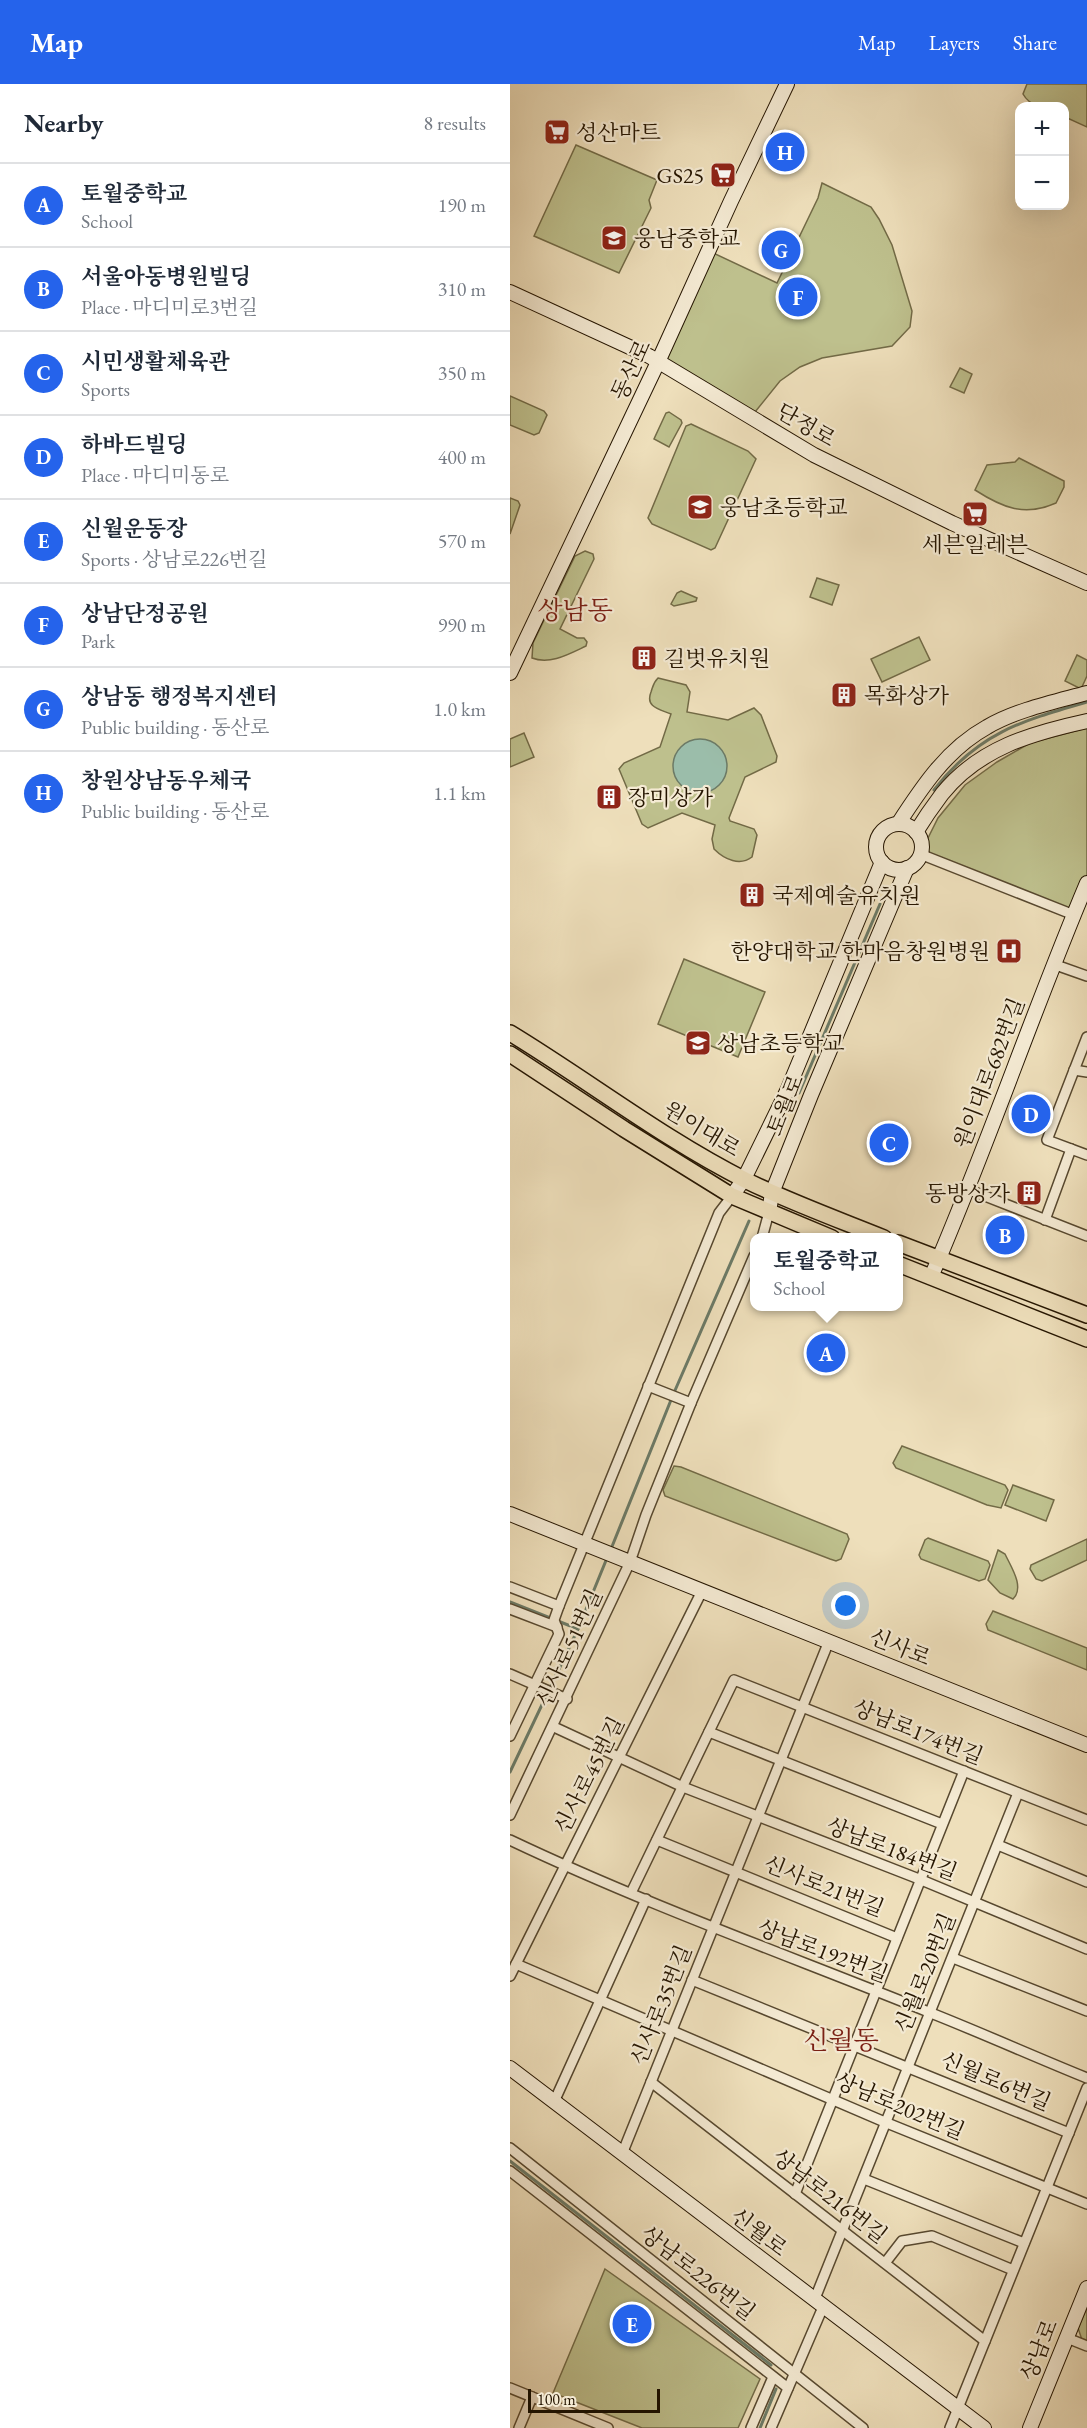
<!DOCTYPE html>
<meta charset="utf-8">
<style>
:root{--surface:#fff;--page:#f6f6f7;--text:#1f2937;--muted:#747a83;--line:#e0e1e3;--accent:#2563eb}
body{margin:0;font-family:"EB Garamond","Noto Serif KR",serif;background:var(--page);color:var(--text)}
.controls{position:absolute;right:18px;top:18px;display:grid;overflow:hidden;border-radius:12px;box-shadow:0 6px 24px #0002}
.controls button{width:54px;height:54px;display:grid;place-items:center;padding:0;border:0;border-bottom:2px solid var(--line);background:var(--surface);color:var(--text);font:30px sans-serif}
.scale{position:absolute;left:18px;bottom:15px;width:132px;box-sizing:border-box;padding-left:6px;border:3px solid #251500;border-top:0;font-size:16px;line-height:21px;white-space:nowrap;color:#251500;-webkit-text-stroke:4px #f4ead3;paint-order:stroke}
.you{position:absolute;left:336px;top:1522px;width:21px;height:21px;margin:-15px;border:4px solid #fff;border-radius:50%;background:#1a73e8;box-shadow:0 0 0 9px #1a73e833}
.badge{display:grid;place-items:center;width:39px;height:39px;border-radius:50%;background:var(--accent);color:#fff;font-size:20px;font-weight:700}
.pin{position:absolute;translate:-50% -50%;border:3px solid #fff;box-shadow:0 2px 6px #0006}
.popup{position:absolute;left:240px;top:1149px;width:153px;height:78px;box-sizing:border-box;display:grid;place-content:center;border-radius:12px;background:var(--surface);filter:drop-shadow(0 2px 4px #0005);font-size:20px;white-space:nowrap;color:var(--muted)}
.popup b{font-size:22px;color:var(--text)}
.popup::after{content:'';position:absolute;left:50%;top:100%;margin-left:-12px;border:12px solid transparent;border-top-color:var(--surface)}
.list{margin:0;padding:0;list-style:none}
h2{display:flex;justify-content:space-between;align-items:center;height:78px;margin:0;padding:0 24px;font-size:26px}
h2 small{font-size:20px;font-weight:400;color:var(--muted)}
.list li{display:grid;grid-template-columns:39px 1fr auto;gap:18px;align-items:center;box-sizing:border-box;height:84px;padding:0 24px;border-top:2px solid var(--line)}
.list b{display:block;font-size:22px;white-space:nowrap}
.list p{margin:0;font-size:20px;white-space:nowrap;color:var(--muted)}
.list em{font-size:20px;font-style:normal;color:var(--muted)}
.map{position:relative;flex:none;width:577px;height:2344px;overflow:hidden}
header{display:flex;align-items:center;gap:36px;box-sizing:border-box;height:84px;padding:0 30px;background:var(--accent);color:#fff}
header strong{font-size:28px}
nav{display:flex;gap:33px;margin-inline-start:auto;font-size:21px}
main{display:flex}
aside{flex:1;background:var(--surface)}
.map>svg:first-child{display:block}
</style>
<header>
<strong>Map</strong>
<nav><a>Map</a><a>Layers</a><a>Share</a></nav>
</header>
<main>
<aside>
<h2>Nearby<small>8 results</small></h2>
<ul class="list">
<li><span class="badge">A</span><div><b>토월중학교</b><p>School</p></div><em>190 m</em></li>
<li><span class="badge">B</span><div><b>서울아동병원빌딩</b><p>Place · 마디미로3번길</p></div><em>310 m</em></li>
<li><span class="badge">C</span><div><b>시민생활체육관</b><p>Sports</p></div><em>350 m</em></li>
<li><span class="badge">D</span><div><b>하바드빌딩</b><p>Place · 마디미동로</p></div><em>400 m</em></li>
<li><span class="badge">E</span><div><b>신월운동장</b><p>Sports · 상남로226번길</p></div><em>570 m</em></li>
<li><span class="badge">F</span><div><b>상남단정공원</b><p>Park</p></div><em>990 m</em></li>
<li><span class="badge">G</span><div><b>상남동 행정복지센터</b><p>Public building · 동산로</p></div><em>1.0 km</em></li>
<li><span class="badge">H</span><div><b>창원상남동우체국</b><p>Public building · 동산로</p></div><em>1.1 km</em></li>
</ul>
</aside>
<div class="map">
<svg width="577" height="2344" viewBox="0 0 577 2344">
<rect width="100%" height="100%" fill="#eedfbb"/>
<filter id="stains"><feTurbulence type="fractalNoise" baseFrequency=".00333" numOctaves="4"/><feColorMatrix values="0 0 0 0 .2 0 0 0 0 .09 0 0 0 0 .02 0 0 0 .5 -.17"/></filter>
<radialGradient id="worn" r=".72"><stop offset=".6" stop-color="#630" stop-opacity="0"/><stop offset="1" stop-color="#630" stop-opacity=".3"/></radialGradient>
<!-- green -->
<g fill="#bec08d" stroke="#726a46" stroke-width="1.5">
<path d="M517 0H577V43L555 33 554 22C538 22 522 26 513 10Z"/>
<path d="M66 61 147 96 139 116 141 124 109 189 24 152Z"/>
<path d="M312 99 361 123 369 135 382 161 402 227 400 243 382 262 312 274 290 283 270 297 241 333 148 278 199 167 267 199 308 114Z"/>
<path d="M450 284 462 290 454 309 440 303Z"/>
<path d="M0 312 34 327 37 331 29 349 24 351 0 341Z"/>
<path d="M159 328 171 336 172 339 159 363 144 355 156 329Z"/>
<path d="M181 340 238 367 246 375 205 464 201 466 142 440 138 434 176 342Z"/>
<path d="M509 374 554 397V403L546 419C515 433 493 424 465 406L477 381 505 378Z"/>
<path d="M0 414 8 417 10 421 0 450Z"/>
<path d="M75 467 83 470 84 475 50 545 67 554H74L77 558 76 562C59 570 40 581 22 574L23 559 65 472Z"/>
<path d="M307 494 329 501 322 521 300 513Z"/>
<path d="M171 507 187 514 186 517 164 522 161 520 167 509Z"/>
<path d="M409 553 420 576 372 598 361 575Z"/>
<path d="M567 571 577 576V592L571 605 555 597Z"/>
<path d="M148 594 176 601 180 608 177 628 218 636 244 624 251 631 267 672 266 678 235 693 219 734 220 737 244 745 247 751 242 773C230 782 215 776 204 765L202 755 205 741 172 729 138 744 132 740 109 685 114 679 150 663 161 630C149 625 135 623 141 608 143 602 143 599 148 594Z"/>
<path d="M577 644V799L564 831 410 770 428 734 455 701 487 678 520 659Z"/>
<path d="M14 649 24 673 0 683V655Z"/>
<path d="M174 875 255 908 228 973 148 940Z"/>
<path d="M392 1362 495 1401 498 1406 491 1424 477 1421 386 1384 383 1379Z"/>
<path d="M164 1382 171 1383 337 1450 339 1455 331 1475 326 1477 320 1475 155 1412 153 1406Z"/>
<path d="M503 1401 544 1416 536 1437 495 1421Z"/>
<path d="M418 1454 478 1477 480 1481 475 1495 469 1497 411 1475 409 1471 415 1456Z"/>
<path d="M577 1455V1476L532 1497 526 1495 520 1485 521 1481Z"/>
<path d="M488 1466 495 1470C501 1483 515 1503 503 1515L490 1509 478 1496Z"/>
<path d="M483 1527 577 1564V1586L478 1546 476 1540Z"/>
<path d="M95 2185 250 2295 228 2344H132L43 2309Z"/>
<path d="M577 2223V2258L572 2256 568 2244Z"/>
</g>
<!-- water -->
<circle fill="#9bbdaa" stroke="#6c7a66" stroke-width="1.5" cx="190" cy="682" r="27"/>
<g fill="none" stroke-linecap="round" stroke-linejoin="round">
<!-- stream -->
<g stroke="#6c7a66" stroke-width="3">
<path d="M424 706C468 649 511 637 577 618"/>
<path d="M289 1009 370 820"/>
<path d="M101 1465 163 1311 239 1137"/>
<path d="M0 1518 68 1545"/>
<path d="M0 1688 68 1545 97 1474"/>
<path d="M0 2077 261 2281"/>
<path d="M250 2344 266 2305"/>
</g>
<!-- street casing -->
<g stroke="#57482f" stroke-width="12">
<g id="street">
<path d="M410 770 564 831"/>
<path d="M543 880 577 892"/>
<path d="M577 953 537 1056 577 1071"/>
<path d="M564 986 577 988"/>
<path d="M457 1105 577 1152"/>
<path d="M535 1136 561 1065"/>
<path d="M252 1154 259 1128"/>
<path d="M138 1302 181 1319"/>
<path d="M0 1503 49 1522"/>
<path d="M0 1525 47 1543"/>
<path d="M0 1590 57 1615"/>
<path d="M44 1643 173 1703 409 1795 577 1865"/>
<path d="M199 1648 432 1740"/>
<path d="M0 1652 49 1550 44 1536 49 1522 209 1129 222 1112"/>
<path d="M0 1731 120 1478 136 1431 181 1319 244 1172"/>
<path d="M0 1756C137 1821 280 1872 421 1929 474 1950 525 1973 577 1994"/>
<path d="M147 1756 387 1854"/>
<path d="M488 1761 577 1798"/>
<path d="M121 1809 224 1596 577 1736"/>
<path d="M443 1874 577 1927"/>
<path d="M6 1880 377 2039 577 2120"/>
<path d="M0 1892 192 1507"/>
<path d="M182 1896 559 2049"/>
<path d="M141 1998 475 2257"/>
<path d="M44 2018 136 1815"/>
<path d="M0 2064 353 2344"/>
<path d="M112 2070 319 1557"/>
<path d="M0 2087 278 2304"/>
<path d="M354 2095 514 2159"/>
<path d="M285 2110 454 1687"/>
<path d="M375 2179 392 2157 422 2152 503 2186"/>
<path d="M304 2217 508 1709"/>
<path d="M557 2254 577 2262"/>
<path d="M0 2304 98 2344"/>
<path d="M9 2344 22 2313"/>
<path d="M241 2344 263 2293"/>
<path d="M261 2344 313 2223"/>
<path d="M440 2344 577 2004"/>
</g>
</g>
<!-- secondary casing -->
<g stroke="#251500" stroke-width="16">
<g id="secondary">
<path d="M0 208 139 272 304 371 442 439 577 499"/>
<path d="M0 589 148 278 221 117 277 0"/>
<path d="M388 740C412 703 437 665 477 643 506 626 544 618 577 609"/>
<circle cx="389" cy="763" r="23"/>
<path d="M406 748C414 735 423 722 432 710 469 664 522 649 577 637"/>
<path d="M222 1112 234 1095 278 1005 372 778"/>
<path d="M259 1128 262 1109 301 1011 397 784"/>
<path d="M421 1193C477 1064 522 929 577 799"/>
<path d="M0 1430 577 1661"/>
<path d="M0 1984 474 2344"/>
<path d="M520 2344 577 2204"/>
</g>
</g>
<!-- primary casing -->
<g stroke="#251500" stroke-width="18">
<g id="primary">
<path d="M0 949C79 997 152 1054 235 1096 280 1118 327 1135 374 1154"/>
<path d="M0 970 114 1045 222 1112 322 1154"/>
<path d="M388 1159 577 1231"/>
<path d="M388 1180 577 1255"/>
</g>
</g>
<!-- street -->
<use href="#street" stroke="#f4ead3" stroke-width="9"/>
<!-- secondary -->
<use href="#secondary" stroke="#f4ead3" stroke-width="14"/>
<!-- primary -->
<use href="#primary" stroke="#eedfbb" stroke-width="15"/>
</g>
<!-- icons -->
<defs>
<g id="supermarket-square" transform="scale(1.35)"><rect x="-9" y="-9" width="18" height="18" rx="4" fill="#8f2418" stroke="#f4ead3"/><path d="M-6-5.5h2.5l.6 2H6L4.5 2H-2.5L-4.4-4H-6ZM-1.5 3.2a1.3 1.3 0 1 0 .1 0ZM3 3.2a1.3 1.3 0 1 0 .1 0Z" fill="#fff"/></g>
<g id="school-square" transform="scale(1.35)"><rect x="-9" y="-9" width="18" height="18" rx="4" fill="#8f2418" stroke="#f4ead3"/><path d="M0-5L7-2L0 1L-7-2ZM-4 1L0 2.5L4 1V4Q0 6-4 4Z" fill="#fff"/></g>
<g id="building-square" transform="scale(1.35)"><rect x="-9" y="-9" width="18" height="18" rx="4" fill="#8f2418" stroke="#f4ead3"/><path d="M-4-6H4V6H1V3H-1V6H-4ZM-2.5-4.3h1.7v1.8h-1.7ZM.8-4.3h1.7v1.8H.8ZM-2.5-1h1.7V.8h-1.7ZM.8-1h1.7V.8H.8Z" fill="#fff"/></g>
<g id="hospital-square" transform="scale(1.35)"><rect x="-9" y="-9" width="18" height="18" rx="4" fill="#8f2418" stroke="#f4ead3"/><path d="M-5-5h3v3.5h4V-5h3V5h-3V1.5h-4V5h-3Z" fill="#fff"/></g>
</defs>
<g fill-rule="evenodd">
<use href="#supermarket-square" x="47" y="48"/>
<use href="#supermarket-square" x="213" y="91"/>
<use href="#school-square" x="104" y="154"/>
<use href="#school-square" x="190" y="423"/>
<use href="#supermarket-square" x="465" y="430"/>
<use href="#building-square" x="134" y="574"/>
<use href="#building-square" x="334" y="611"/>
<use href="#building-square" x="99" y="713"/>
<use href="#building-square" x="242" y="811"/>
<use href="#hospital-square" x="499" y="867"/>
<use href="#school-square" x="188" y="959"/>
<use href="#building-square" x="519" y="1109"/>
</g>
<g text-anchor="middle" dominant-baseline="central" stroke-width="4.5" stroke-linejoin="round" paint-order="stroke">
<!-- poi labels -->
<g font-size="22" fill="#251500" stroke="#f4ead3" text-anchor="start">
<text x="66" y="48">성산마트</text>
<text x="194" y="91" text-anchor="end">GS25</text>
<text x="124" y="154">웅남중학교</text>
<text x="210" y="423">웅남초등학교</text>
<text x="465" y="460" text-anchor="middle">세븐일레븐</text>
<text x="154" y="574">길벗유치원</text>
<text x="354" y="611">목화상가</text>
<text x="118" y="713">장미상가</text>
<text x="262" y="811">국제예술유치원</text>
<text x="480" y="867" text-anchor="end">한양대학교 한마음창원병원</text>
<text x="207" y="959">상남초등학교</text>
<text x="500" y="1109" text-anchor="end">동방상가</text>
</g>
<!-- street labels -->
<g font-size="22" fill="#251500" stroke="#f4ead3">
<text transform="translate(121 286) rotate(-65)">동산로</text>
<text transform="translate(296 341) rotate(30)">단정로</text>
<text transform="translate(479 989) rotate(-69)">원이대로682번길</text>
<text transform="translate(275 1021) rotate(-68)">토월로</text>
<text transform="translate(192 1045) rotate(31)">원이대로</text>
<text transform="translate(390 1563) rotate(22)">신사로</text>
<text transform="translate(59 1564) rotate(-65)">신사로51번길</text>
<text transform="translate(408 1648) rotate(22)">상남로174번길</text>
<text transform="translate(79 1691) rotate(-63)">신사로45번길</text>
<text transform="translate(382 1765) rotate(21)">상남로184번길</text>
<text transform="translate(314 1802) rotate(22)">신사로21번길</text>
<text transform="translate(313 1867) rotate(21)">상남로192번길</text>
<text transform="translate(415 1889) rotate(-68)">신월로20번길</text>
<text transform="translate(151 1921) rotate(-68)">신사로35번길</text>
<text transform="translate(486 1997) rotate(23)">신월로6번길</text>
<text transform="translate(390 2022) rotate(23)">상남로202번길</text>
<text transform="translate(320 2112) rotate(38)">상남로216번길</text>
<text transform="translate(249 2148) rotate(37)">신월로</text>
<text transform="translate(188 2189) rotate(38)">상남로226번길</text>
<text transform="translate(529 2266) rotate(-68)">상남로</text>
</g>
<!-- quarter labels -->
<g font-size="26" fill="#7a1f14" stroke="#f4ead3">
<text x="65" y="526">상남동</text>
<text x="331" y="1956">신월동</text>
</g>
</g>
<rect width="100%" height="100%" filter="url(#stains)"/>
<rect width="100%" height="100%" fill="url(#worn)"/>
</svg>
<div class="controls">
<button>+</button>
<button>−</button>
</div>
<div class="scale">100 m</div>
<div class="you"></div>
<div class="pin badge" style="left:316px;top:1269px">A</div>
<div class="popup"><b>토월중학교</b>School</div>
<div class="pin badge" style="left:495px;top:1151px">B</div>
<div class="pin badge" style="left:379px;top:1059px">C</div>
<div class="pin badge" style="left:521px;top:1030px">D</div>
<div class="pin badge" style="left:122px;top:2240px">E</div>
<div class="pin badge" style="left:288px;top:213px">F</div>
<div class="pin badge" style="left:271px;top:166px">G</div>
<div class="pin badge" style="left:275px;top:68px">H</div>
</div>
</main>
